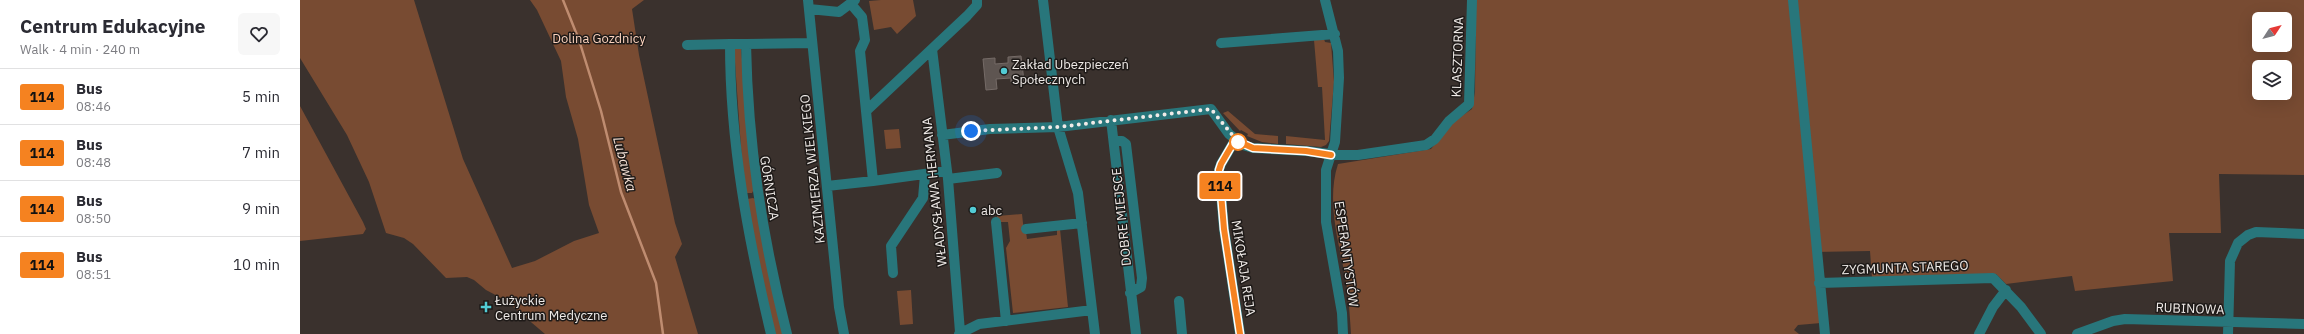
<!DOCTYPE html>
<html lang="en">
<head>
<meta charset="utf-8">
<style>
  :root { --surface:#fff; --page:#f7f7f7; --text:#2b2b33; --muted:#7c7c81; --line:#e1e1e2 }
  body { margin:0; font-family:"IBM Plex Sans",sans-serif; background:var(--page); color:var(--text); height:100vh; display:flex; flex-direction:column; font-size:15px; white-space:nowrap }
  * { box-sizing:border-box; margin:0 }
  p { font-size:13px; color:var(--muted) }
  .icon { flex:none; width:22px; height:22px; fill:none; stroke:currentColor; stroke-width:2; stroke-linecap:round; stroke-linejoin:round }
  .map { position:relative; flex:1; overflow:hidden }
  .panel { display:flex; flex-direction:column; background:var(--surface); width:300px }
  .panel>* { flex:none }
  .badge { padding:0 8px; border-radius:3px; font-size:14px; line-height:26px }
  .needle { width:26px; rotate:54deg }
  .controls { position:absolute; left:1952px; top:12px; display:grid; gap:8px }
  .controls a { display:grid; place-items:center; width:40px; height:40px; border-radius:6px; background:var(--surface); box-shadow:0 4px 16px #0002; font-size:20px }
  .you { position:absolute; width:20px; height:20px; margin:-10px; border:3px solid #fff; border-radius:50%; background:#1a73e8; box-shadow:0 0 0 6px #1a73e833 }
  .map>.badge { position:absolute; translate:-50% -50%; box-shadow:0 0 0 2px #fff }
  .round { display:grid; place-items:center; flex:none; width:42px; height:42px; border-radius:6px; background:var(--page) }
  .headline { display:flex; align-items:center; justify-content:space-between; height:68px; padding:0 20px }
  h1 { font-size:19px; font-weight:800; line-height:30px }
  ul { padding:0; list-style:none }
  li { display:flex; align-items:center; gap:12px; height:56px; padding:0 20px; border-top:1px solid var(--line) }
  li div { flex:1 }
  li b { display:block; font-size:15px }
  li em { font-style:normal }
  li .badge { min-width:44px; font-weight:700; text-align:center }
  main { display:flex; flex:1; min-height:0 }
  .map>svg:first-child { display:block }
  .green { fill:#784b32; fill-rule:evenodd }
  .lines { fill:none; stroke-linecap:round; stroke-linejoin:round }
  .stream { stroke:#bf8c70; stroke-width:2.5 }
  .building { fill:#5e5551; stroke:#756b67 }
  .minor { stroke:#28767b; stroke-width:10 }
  .line-casing { stroke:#fff; stroke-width:9 }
  .line { stroke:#f58220; stroke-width:6 }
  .walk { stroke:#f0ebe8; stroke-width:4; stroke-dasharray:0 7.2 }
  .poi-dot { fill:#52ccd5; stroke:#1e1a18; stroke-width:1.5 }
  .stop-dot { fill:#fff; stroke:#f58220; stroke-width:2 }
  .labels { text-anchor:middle; stroke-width:3; stroke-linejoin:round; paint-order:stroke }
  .park-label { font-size:13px; fill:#fcd3be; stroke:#1e1a18 }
  .street-label { font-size:13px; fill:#f0ebe8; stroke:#1e1a18 }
  .poi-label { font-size:13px; fill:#f0ebe8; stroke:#1e1a18; text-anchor:start }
  .water-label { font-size:14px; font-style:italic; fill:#f4e0d5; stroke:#1e1a18 }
</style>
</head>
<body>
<main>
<section class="panel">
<div class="headline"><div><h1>Centrum Edukacyjne</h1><p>Walk · 4 min · 240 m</p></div><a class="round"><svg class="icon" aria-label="heart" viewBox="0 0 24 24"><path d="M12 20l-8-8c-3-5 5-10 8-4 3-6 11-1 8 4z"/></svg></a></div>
<ul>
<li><span class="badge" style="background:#f58220;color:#111">114</span><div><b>Bus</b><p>08:46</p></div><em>5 min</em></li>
<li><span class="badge" style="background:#f58220;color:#111">114</span><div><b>Bus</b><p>08:48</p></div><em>7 min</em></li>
<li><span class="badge" style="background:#f58220;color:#111">114</span><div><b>Bus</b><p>08:50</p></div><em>9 min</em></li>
<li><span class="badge" style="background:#f58220;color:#111">114</span><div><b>Bus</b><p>08:51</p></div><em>10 min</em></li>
</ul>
</section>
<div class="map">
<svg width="2004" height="334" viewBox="0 0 2004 334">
  <rect width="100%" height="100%" fill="#3a312d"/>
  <path class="green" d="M0,0H114L163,159L212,268L235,261L274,241L299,233L289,205L278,139L266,97L261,61L237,10L230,0H344L332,9L339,55L375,223L382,244L375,257L398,334H245L205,300L186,290L174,280L167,277L146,278L113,244L104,238L86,233L69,182L47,135L0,58Z
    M581,0H613L616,16L597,34L591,27L574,30L569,1Z
    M1176,0H2004V175L1919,174L1921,233H1869L1873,281L1775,291L1772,276L1706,284L1696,274L1572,278L1570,251L1514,252L1521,323L1498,325L1494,330L1499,334H1051C1050,319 1049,303 1047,288C1041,248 1025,204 1038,164L1131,149L1151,123L1172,109L1175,92ZM1959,19H1985V45H1959ZM1959,67H1985V93H1959Z
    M1024,39L1025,42L1031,43L1034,82L1029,141L1026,145L1021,147L986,144V136L1025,140L1022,87H1018L1014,40Z
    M434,48H441L454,189L452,193H446L444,191Z
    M0,106L63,222L66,229L63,234L0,241Z
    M928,111L955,134L978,136V144L962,142L947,136L948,134L941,130L940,131L923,113Z
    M599,129L601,148L586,149L584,130Z
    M453,198L455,199L484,334H473L447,199Z
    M722,214L724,232H726L727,239L757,235V229H760L768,307L713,313L706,248L710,241L708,222H697V216Z
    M611,290L613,324L600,325L597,291Z"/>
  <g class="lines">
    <path class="stream" d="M263,0L279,40L301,111L321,192L356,283L363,334"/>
  </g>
  <path class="building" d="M721,56L724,81L711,82V78L696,79L697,89L686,90L683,59L695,58V64L708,63V57Z"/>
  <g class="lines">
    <path class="minor" d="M508,0L539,307L544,334
      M743,0L758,127L778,193L795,334
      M1025,0L1038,51L1039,78L1035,142L1026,170V222L1042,313L1043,334
      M1493,0L1525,334
      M551,4L562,17L565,40L560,51L566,111
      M509,9L539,12L555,0
      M921,43L1035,34
      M446,44L512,43
      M387,45L430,44
      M632,49L648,179L660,332
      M811,120L836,334
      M642,135L690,129L758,127L911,109L929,134L943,145L953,148L1006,151L1038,155H1058L1126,145L1135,139L1149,121L1169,104L1172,0
      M935,140L921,164L919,170L924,229L940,334
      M814,141H822L826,144L842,278L841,287L830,293
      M648,179L697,173
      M573,181L646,171
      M527,186L573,181L566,111L667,16L677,5V0
      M696,222L706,321
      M726,229L782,223
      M593,273L591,246L623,198L625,175
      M1519,283L1693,278L1721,307L1741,334
      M879,301L882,334
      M471,334C448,238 430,143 430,44H446C448,145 462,236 487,334
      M659,334L679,324L792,310
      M1679,334L1693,307L1706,290
      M1777,334L1813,321L1825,319L2004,324
      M1928,334L1930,261L1938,243L1948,235L1956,232L2004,234"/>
  </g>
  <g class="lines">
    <g class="line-casing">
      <path id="line" d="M940,334L924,229L919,170L921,164L935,140L953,148L1006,151L1031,155"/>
    </g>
    <use href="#line" class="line"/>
    <path class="walk" d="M671,131L758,127L911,109L938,142"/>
  </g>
  <g class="poi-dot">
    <circle cx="704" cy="71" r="4"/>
    <circle cx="673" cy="210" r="4"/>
    <path d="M184 301h4v4h4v4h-4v4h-4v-4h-4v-4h4z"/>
  </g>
  <circle class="stop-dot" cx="938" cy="142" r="8"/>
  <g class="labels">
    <g class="park-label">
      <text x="299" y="43">Dolina Gozdnicy</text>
    </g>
    <g class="street-label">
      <text transform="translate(1157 57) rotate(-88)" y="5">KLASZTORNA</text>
      <text transform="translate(512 169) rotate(-96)" y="5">KAZIMIERZA WIELKIEGO</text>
      <text transform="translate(470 188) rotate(81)" y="5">GÓRNICZA</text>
      <text transform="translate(634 192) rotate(-96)" y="5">WŁADYSŁAWA HERMANA</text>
      <text transform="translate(821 217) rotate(-96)" y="5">DOBRE MIEJSCE</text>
      <text transform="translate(1047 254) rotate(82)" y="5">ESPERANTYSTÓW</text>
      <text transform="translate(1605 267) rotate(-2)" y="5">ZYGMUNTA STAREGO</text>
      <text transform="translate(944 268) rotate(81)" y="5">MIKOŁAJA REJA</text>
      <text transform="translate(1890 308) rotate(2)" y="5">RUBINOWA</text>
    </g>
    <g class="poi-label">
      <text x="712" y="69">Zakład Ubezpieczeń<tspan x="712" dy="15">Społecznych</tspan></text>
      <text x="681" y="215">abc</text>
      <text x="195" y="305">Łużyckie<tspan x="195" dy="15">Centrum Medyczne</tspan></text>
    </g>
    <g class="water-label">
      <text transform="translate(325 164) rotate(75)" y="5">Lubawka</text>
    </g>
  </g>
</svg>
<div class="controls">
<a><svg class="needle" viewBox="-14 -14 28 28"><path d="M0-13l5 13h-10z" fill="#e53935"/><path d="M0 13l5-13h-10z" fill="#7c7c81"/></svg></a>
<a><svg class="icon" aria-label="layers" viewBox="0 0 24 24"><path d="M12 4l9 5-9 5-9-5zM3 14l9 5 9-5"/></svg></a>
</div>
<div class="you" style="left:671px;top:131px"></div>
<b class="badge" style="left:920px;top:186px;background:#f58220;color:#111">114</b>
</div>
</main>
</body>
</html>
